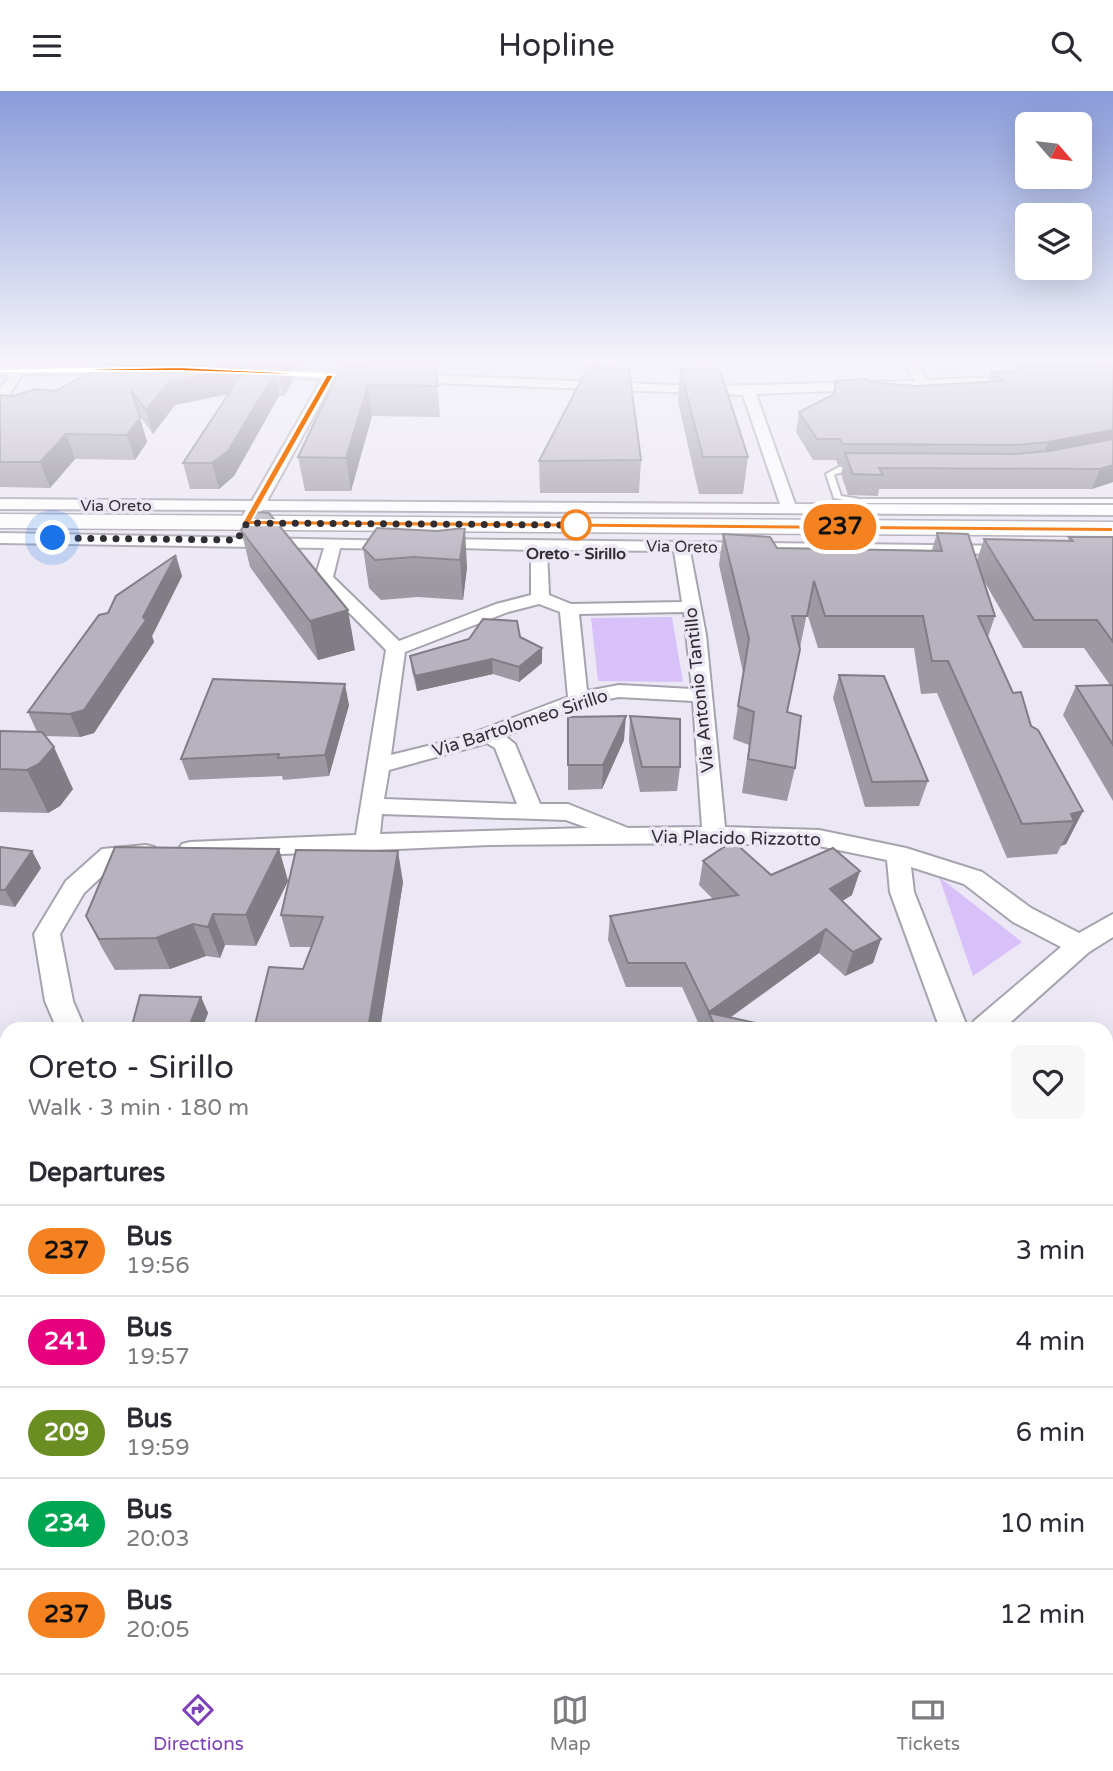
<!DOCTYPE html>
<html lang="en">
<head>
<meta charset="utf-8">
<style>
  :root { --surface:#fff; --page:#f7f7f7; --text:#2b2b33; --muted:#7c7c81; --line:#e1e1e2; --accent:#7d42b8 }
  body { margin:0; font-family:"Varela Round",sans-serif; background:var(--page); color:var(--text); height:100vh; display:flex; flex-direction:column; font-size:26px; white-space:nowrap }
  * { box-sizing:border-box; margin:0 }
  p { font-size:23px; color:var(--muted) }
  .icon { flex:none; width:38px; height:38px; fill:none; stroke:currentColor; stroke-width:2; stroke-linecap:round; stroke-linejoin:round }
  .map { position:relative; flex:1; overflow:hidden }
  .details { position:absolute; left:0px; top:931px; width:1113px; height:651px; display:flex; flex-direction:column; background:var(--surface); border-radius:21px 21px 0 0; box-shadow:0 7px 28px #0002 }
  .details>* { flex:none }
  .badge { padding:0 14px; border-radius:23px; font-size:24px; line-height:46px }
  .needle { width:46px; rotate:118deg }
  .controls { position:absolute; left:1015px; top:21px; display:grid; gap:14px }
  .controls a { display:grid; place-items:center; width:77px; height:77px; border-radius:10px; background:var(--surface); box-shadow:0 7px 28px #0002; font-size:35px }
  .you { position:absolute; width:35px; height:35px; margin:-18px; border:5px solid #fff; border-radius:50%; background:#1a73e8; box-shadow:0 0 0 10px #1a73e833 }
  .map>.badge { position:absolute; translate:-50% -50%; box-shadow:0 0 0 4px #fff }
  h2 { padding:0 28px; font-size:26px; line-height:63px }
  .round { display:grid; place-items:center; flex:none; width:74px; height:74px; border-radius:10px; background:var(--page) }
  .overview { display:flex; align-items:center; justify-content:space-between; height:119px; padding:0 28px }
  h1 { font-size:33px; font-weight:600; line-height:52px }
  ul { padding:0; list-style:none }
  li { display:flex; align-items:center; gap:21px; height:91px; padding:0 28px; border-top:2px solid var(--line) }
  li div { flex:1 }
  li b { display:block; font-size:26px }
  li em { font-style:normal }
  li .badge { min-width:77px; font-weight:700; text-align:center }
  header { display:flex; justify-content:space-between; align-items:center; height:91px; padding:0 28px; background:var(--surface); font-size:32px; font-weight:600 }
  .dock { display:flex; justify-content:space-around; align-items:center; height:98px; border-top:2px solid var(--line); background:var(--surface); font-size:19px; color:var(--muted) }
  .dock a { display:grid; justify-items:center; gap:4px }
  .dock .active { color:var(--accent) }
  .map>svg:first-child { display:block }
  .green { fill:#d8c1f9 }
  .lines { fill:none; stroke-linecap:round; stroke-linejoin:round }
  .lane-casing { stroke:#a6a2ae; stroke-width:4 }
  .street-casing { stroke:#a6a2ae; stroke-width:4 }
  .secondary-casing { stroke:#a6a2ae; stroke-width:3 }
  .lane { fill:#fff; fill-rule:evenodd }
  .street { fill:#fff; fill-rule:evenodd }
  .secondary { fill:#fff; fill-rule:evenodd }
  .wall { fill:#9d99a3 }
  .shaded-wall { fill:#807d85 }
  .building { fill:#b7b2be; stroke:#807d85; stroke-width:2 }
  .line { fill:#f58220; stroke:#fff; stroke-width:2 }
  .walk { stroke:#302e33; stroke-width:7; stroke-dasharray:0 12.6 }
  .stop-dot { fill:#fff; stroke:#f58220; stroke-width:3.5 }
  .labels { text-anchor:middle; stroke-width:7; stroke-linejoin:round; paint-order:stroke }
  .far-street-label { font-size:16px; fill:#302e33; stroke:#ece7f4 }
  .far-stop-label { font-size:16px; font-weight:bold; fill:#302e33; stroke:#ece7f4 }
  .street-label { font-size:18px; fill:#302e33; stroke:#ece7f4 }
</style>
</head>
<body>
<header><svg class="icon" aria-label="menu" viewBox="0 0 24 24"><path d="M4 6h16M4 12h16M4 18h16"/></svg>Hopline<svg class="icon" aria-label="search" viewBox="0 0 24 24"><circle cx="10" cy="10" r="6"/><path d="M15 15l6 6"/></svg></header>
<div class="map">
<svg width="1113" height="1582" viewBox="0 0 1113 1582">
  <rect width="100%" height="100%" fill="#ece7f4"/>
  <path class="green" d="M930,269H1113V272L939,281Z
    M672,526L683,591L598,590L591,527Z
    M939,786L1022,851L973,885Z"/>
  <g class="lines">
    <g class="lane-casing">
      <path id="lane" d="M839,376L855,377L859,379C852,384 842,379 834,384L841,405L860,408H1113V412H860L834,407L826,383Z"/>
    </g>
    <g class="street-casing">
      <path id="street" d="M694,269H706L712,295L915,290L902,269H914L927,289L1021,285L1027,289L1021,293L756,303L795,413L1113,414V424L262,419L256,429L250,431L242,426L246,419L0,418V408L252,410L322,288L257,284V278L261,277L700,295ZM334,288L743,304L780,413L267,410Z
        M126,275L132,279L130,282L22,283L5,311L0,312V298L10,284H0V276Z
        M0,442L404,450L406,453L398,458L340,457L333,486L399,550L496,513L531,504V459L429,456L427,453L435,448L1020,455L1022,458L1014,463L690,460L706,544L725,736L819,739L906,757L982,781L1031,817L1079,842L1113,823V846L1089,861L1003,938H970L974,930L1061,856L1013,831L964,793L911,776L914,801L968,938H940L890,801L887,769L819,755L714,752L489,754L190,767L182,765L178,759L182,753L190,751L356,744L386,559L315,487L324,457L0,452ZM547,459L674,460L682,511L571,513L549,504ZM539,513L560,521L568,606L460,647L391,664L405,561L508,521ZM684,521L692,598L619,594L587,600L579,523ZM619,606L693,610L702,736L628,737L568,713H540L515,653L505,645L592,611ZM487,652L495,657L517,713L384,708L389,679ZM382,723L566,729L588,737L380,743Z
        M146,754L154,756L158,762L154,768L116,772L84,802L60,843L73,910L85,938H57L45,910L34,843L66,790L102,758Z
        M79,1575H128L125,1582H76Z"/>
    </g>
    <g class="secondary-casing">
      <path id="secondary" d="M0,423L1113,431V445L0,437Z"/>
    </g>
    <use href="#lane" class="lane"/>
    <use href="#street" class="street"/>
    <use href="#secondary" class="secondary"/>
  </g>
  <path class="wall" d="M112,269H306L301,276H291L293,289L284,305H279L234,385L219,398H190L183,372L229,303L175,314L153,343L139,324L147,351L135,369L75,368L50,397L0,396V304L14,305L56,300Z
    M344,269H397V271H435L440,326L372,325L351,400H305L298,366Z
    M1113,272V391L1092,398H879L878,405L848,404L841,383L843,374H838L836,369H813L796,341L799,321L833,304L835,290L869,291L915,295L988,291L991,281L1018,280L1019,276Z
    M680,278L748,366L743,403H699L678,311Z
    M641,369L639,402H540L539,370Z
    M241,439L355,559L318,569L250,476Z
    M437,440L467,476L463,509L418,506L381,509L369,497L363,457Z
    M937,442L977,469L984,448L1068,450L1069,446H1113V710L1063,624L1076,595L1110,594L1084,557H1023L984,490L995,525L988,546L1013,602L1031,635L1083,720L1066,753L1061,755L1057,763L1007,767L937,602L921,603L914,557H818L807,522L787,621L795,677L787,710L742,702L749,654L733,648L743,581L719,474L723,443L777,457L932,459Z
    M182,485L152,545L154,551L94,642L80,646L45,645L73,698L60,715L48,722L0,721V640L37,641L28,621L108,522Z
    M520,546L542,572L519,591L493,583L417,600L412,580L410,565Z
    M839,584L928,690L919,715L865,716L833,607Z
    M349,614L329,685L283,689L282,685L189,689L181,668Z
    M630,625L680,676L677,700L640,701L629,650Z
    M568,626L624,649L602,698L568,699Z
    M0,756L32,760L41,777L15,816L0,814Z
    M279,758L288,790L256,855L225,854L220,867L206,865L170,878L115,879L102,857L86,825Z
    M703,770L771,784L852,804L842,810L881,848L873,872L845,885L819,862L730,927L762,938H701L682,896H626L608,849L610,825L713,808L699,794Z
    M403,791L380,938H254L303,878L311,856H290L281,824Z
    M201,906L208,922L202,938H133L132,935Z"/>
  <path class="shaded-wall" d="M288,269H290L293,289L284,305L280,282Z
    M300,269H306L301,276Z
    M247,275L252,298L175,314L153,343L146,319L169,291Z
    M275,282L279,305L234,385L219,398L212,372Z
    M368,294L372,325L351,400L346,367Z
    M140,327L147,351L135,369L127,344Z
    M1113,339V356L1041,371L1048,351Z
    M66,343L75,368L50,397L40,371Z
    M1113,374V391L1092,398L1100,378Z
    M465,437L467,476L463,509L460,469Z
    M176,464L182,485L152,545L154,551L94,642L80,646L70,623L143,526Z
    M348,519L355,559L318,569L310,530Z
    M542,557V572L519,591V576Z
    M492,568L493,583L417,600L415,585Z
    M345,593L349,614L329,685L325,664Z
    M626,625L624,649L602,698L603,674Z
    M54,656L73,698L60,715L48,722L27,679Z
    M1083,720L1066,753L1061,755L1074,730L1071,723Z
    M279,758L288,790L256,855L246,824Z
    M32,760L41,777L15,816L5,799Z
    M398,760L403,791L380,938H368Z
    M860,780L852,804L823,822L830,798Z
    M213,823L225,854L220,867L208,836Z
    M193,833L206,865L170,878L156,847Z
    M826,838L819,862L716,936L709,922L705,938L709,921Z
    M881,848L873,872L845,885L853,861Z
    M201,906L208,922L202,938H188Z
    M7,1197V1227L0,1231V1201Z
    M7,1558V1575H13L0,1582V1561Z"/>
  <path class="building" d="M112,269H288L280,282H275L228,360L212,372H183L247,275L169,291L146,319L131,299L140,327L127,344L66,343L40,371H0V304L14,305L36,298L56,300Z
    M344,269L435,271L438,295L368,294L346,367L298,366Z
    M1113,272V339L1048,351L1015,354L842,353L840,348H817L799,321L835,303V290L867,288L869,291L915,295L1004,290L991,281L1022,280L1019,276Z
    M588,276L629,278L641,369L539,370Z
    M680,278L720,279L748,366H703Z
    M1113,348V374L1100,378L879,377L883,384L853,383L845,362L1015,363L1049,360Z
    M252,421L269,422L348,519L310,530L241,439Z
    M377,437L437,440L465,437L460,469L414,466L375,469L363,457Z
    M937,442L968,443L995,525H978L1013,602L1021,601L1031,635L1038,639L1083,720L1071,723L1074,730L1022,733L948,570H932L923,525H825L814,490L807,525H792L800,558L787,621L801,625L795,677L748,668L754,621L738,615L749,548L723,443L770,446L777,457L942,460Z
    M1069,446H1113V551L1097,529H1034L984,448L1073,450Z
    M176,464L143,526L146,529L84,619L70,623L28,621L99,524L108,522L116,505Z
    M483,528L517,530L520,546L542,557L519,576L492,568L415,585L410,565L469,548Z
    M839,584L884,585L928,690L872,691Z
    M213,588L345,593L325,664L278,667L279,663L181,668Z
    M1113,594V654L1076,595Z
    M626,625L603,674H568V626Z
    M630,625L680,628V676H642Z
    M0,640L42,641L54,656L39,673L27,679L0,678Z
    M733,750L771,784L833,757L860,780L830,798L881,848L853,861L826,838L709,921L685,872H628L610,825L738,804L703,770Z
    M0,756L32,760L5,799H0Z
    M115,756L279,758L246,824L213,823L208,836L193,833L156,847L99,848L86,825Z
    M296,759L398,760L368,938H254L269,876L303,878L323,826L281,824Z
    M140,904L201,906L188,938H148L149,936L132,935Z
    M709,922L761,933L762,938H716Z
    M7,1076V1197L0,1201V1079Z
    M7,1321V1558L0,1561V1326Z
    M431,1575H545L548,1582H436Z"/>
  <linearGradient id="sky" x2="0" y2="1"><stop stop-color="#899cda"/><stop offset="0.55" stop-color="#f6f4fa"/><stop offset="1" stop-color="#f6f4fa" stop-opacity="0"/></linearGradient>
  <rect width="1113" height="490" fill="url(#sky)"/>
  <path class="line" d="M179,276L334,284L252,429L1113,436V441L247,434L242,432L326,285L179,280H0Z"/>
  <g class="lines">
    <path class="walk" d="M53,447L237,449L247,432L580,434H576"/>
  </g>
  <circle class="stop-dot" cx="576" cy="434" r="14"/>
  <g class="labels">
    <g class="far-street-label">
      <text x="116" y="420">Via Oreto</text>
      <text transform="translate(682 455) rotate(1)" y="6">Via Oreto</text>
    </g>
    <g class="far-stop-label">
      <text x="576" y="468">Oreto - Sirillo</text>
    </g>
    <g class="street-label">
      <text transform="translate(699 599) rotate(-96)" y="6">Via Antonio Tantillo</text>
      <text transform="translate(520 632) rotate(-18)" y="6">Via Bartolomeo Sirillo</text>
      <text transform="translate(736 747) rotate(1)" y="6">Via Placido Rizzotto</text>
    </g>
  </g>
</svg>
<div class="controls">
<a><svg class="needle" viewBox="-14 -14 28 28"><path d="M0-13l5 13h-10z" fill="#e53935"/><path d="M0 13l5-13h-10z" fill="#7c7c81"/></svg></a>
<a><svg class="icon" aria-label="layers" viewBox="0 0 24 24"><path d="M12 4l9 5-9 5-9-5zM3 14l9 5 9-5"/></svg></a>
</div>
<div class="you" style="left:53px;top:447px"></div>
<b class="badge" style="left:840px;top:436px;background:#f58220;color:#111">237</b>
<section class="details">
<div class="overview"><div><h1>Oreto - Sirillo</h1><p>Walk · 3 min · 180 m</p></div><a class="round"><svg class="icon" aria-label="heart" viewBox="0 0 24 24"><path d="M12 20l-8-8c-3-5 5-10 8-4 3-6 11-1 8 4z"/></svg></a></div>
<h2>Departures</h2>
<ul>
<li><span class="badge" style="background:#f58220;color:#111">237</span><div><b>Bus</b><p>19:56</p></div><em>3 min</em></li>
<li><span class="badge" style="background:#e6007e;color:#fff">241</span><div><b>Bus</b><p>19:57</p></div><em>4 min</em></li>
<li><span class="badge" style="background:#6b8e23;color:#fff">209</span><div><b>Bus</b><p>19:59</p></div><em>6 min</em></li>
<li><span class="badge" style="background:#00a651;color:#fff">234</span><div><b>Bus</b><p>20:03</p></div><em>10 min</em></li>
<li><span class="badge" style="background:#f58220;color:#111">237</span><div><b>Bus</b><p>20:05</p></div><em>12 min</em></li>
</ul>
</section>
</div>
<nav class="dock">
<a class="active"><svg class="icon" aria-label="directions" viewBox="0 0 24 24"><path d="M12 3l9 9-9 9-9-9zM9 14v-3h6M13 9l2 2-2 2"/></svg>Directions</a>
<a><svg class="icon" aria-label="map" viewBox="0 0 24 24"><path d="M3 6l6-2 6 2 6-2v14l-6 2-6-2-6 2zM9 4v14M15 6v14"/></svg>Map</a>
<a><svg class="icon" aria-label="tickets" viewBox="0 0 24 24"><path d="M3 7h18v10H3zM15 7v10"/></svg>Tickets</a>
</nav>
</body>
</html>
